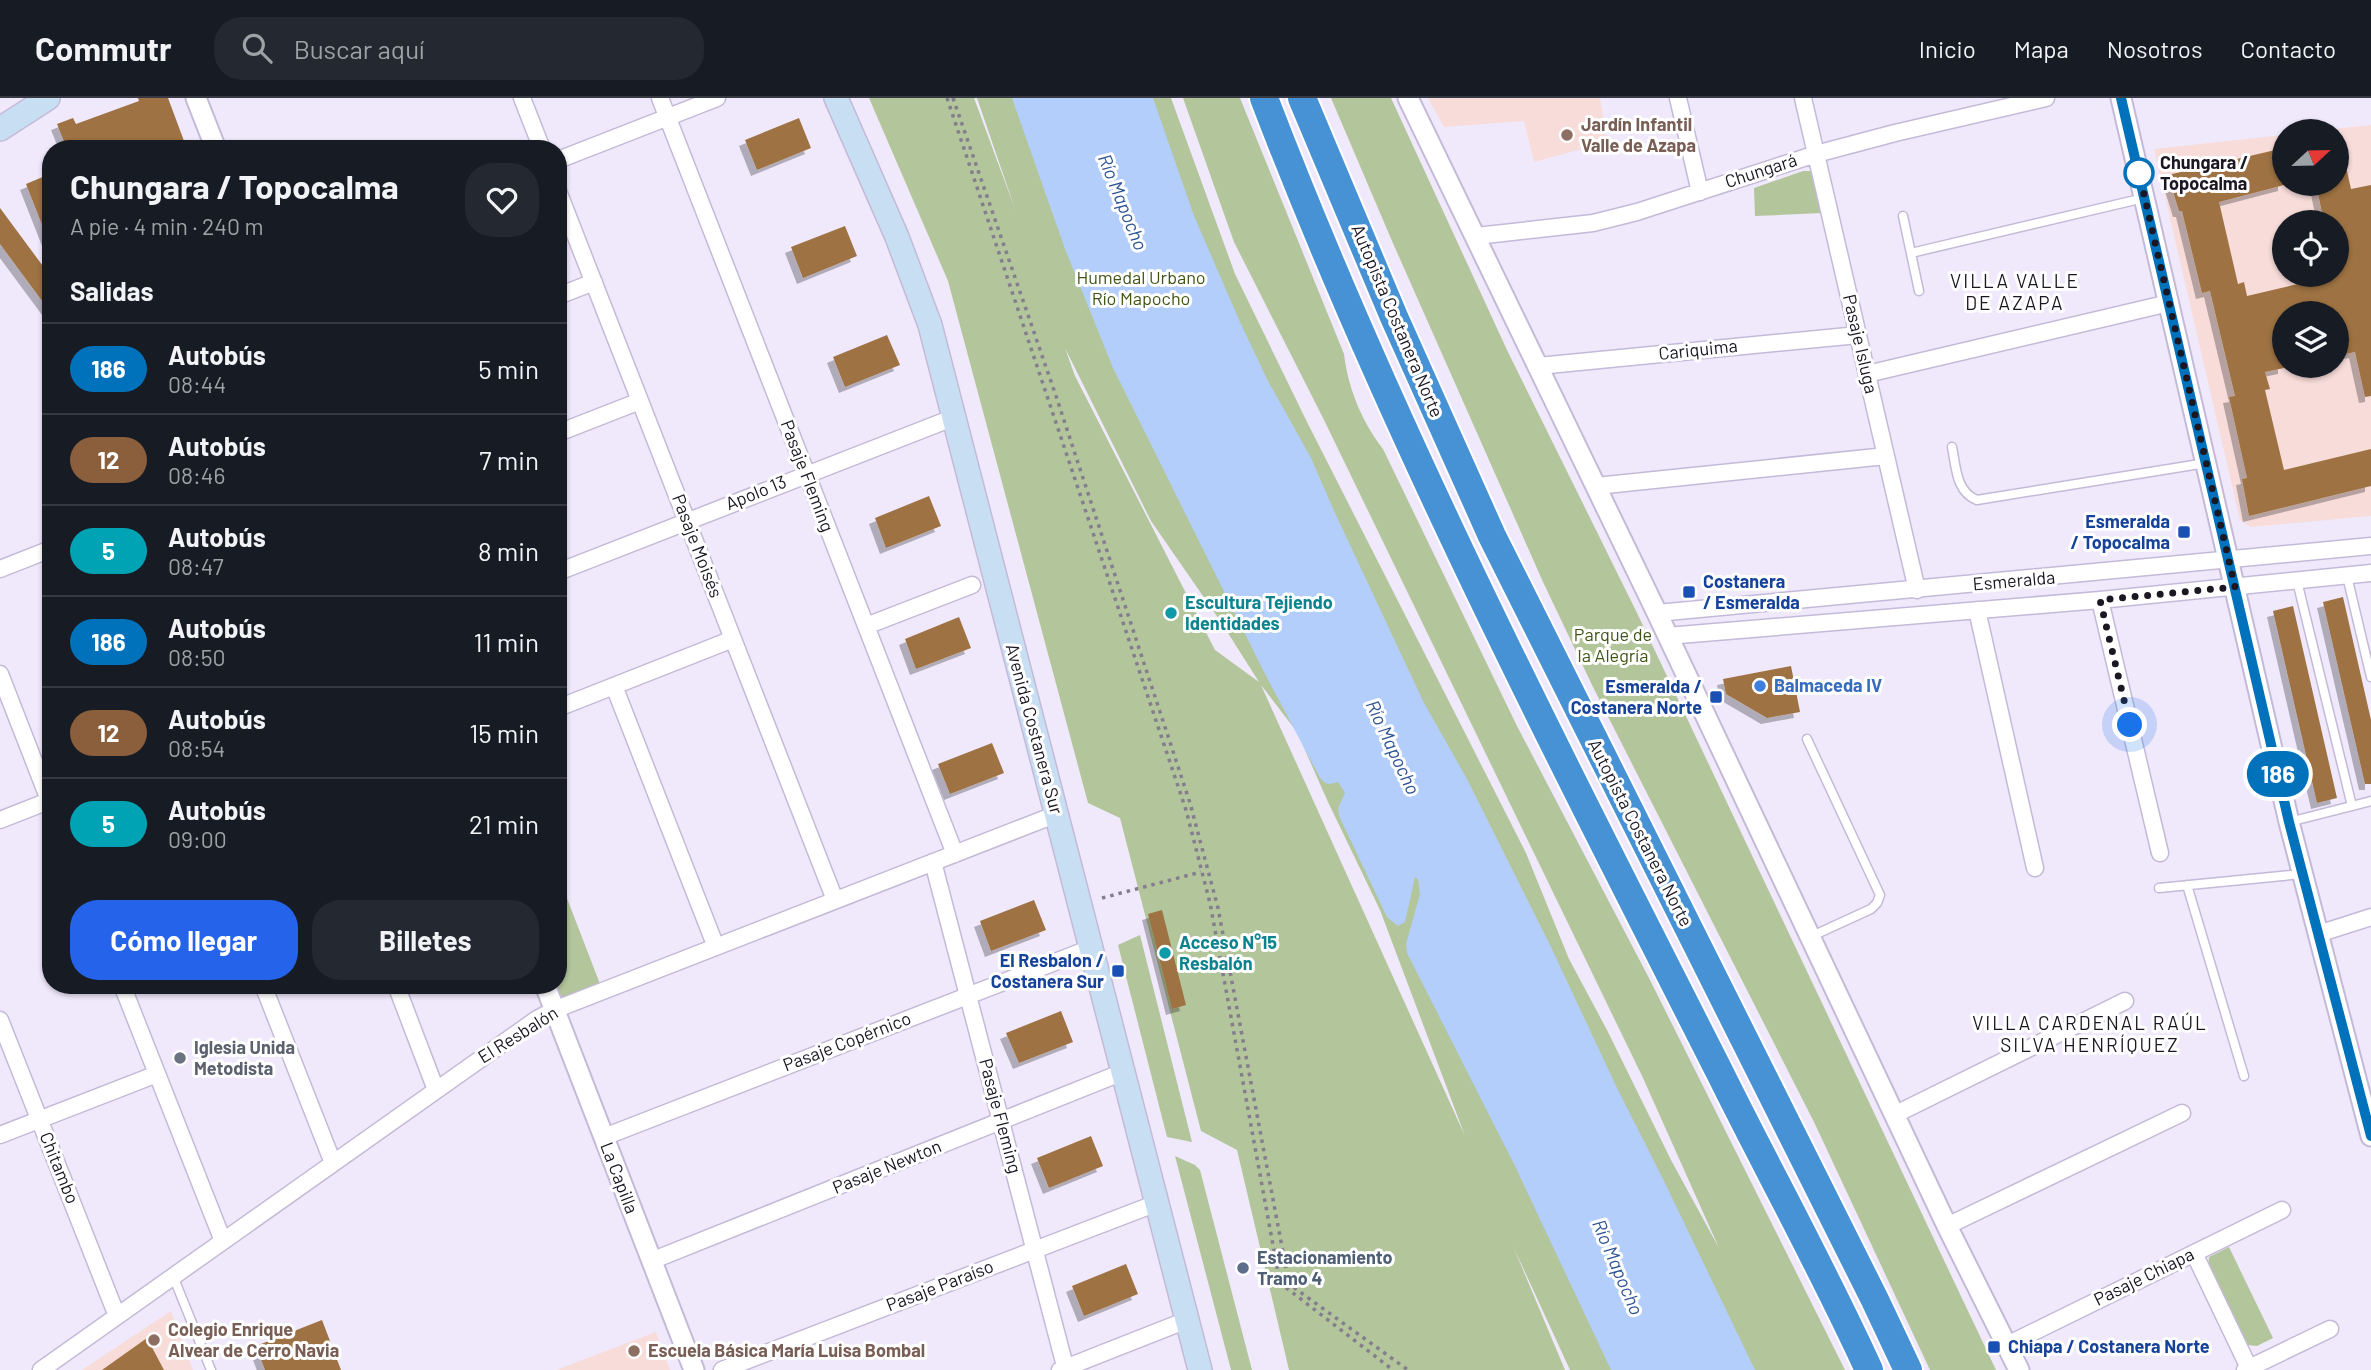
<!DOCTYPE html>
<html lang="es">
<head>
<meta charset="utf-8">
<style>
  :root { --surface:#171b24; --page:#242831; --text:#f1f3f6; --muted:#9ea1a6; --line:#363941; --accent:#2563eb }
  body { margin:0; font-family:Barlow,sans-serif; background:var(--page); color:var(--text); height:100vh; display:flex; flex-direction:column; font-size:26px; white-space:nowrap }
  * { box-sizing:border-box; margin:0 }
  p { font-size:23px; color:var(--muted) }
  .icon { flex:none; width:38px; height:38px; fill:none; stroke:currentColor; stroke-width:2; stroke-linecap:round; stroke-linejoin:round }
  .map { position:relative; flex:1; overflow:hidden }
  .side { position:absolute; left:42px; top:42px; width:525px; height:854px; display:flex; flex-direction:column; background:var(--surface); border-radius:28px; box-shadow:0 2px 5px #0004 }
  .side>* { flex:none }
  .badge { padding:0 14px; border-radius:23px; font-size:24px; line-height:46px }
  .needle { width:46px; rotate:68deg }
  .fabs { position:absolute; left:2272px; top:21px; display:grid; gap:14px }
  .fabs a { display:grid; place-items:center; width:77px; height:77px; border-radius:50%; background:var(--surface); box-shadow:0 2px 5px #0004; font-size:35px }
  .you { position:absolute; width:35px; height:35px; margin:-18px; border:5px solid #fff; border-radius:50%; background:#1a73e8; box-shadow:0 0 0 10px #1a73e833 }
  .map>.badge { position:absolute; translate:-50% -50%; box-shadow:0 0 0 4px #fff }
  h2 { padding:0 28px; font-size:26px; line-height:63px }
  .round { display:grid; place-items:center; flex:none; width:74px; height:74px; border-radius:28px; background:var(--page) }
  .summary { display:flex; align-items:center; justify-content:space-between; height:119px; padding:0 28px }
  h1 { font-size:33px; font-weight:700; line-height:52px }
  .primary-button { display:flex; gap:14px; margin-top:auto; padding:14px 28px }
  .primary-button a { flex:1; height:80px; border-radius:28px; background:var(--accent); color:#fff; font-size:28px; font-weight:700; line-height:80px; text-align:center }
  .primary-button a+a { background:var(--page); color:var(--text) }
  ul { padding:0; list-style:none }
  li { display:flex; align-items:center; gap:21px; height:91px; padding:0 28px; border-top:2px solid var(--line) }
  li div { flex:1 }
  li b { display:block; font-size:26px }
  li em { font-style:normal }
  li .badge { min-width:77px; font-weight:700; text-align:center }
  header { display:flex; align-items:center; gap:42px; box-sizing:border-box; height:98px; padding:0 35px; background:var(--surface); border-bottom:2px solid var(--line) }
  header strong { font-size:33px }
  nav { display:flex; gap:38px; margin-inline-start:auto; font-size:24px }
  .search { width:490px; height:63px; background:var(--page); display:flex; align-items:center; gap:18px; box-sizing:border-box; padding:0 24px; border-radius:28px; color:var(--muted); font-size:26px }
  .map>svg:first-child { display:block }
  .education { fill:#f7dcd9; fill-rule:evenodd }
  .green { fill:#b3c59b; fill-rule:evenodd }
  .water { fill:#b3cefa }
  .building { fill:#9e7242; filter:url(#shadow) }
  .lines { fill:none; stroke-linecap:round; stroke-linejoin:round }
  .service-casing { stroke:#c4bad7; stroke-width:11 }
  .minor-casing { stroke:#c4bad7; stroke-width:19 }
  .tertiary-casing { stroke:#c4bad7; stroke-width:23 }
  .secondary-casing { stroke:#c4bad7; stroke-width:26 }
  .motorway-casing { stroke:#fff; stroke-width:32 }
  .path { stroke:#847e8d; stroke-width:3.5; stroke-dasharray:3.5 5; stroke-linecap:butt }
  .service { stroke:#fff; stroke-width:8 }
  .minor { stroke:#fff; stroke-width:16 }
  .tertiary { stroke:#fff; stroke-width:19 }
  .secondary { stroke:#c8def2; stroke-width:23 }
  .motorway { stroke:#4692d5; stroke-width:28 }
  .line-casing { stroke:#fff; stroke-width:16 }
  .line { stroke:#0072bc; stroke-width:10 }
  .walk { stroke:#1b1722; stroke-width:7; stroke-dasharray:0 12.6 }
  .education-dot { fill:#8d6e63; stroke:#fff; stroke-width:2.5 }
  .stop-dot { fill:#fff; stroke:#0072bc; stroke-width:3.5 }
  .transit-dot { fill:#1a4fb4; stroke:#fff; stroke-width:2.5 }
  .culture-dot { fill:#0f9aa8; stroke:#fff; stroke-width:2.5 }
  .shop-dot { fill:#3f7fe0; stroke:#fff; stroke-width:2.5 }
  .worship-dot { fill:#6b7280; stroke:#fff; stroke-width:2.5 }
  .service-dot { fill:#5c6f8a; stroke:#fff; stroke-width:2.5 }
  .labels { text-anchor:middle; stroke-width:6; stroke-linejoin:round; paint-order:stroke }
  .education-label { font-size:18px; font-weight:bold; fill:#785e54; stroke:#fff; text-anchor:start }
  .stop-label { font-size:18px; font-weight:bold; fill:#1b1722; stroke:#fff; text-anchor:start }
  .street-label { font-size:18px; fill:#1b1722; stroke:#fff }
  .park-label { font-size:18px; fill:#3f5515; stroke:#fff }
  .transit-label { font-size:18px; font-weight:bold; fill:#164399; stroke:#fff; text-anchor:end }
  .culture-label { font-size:18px; font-weight:bold; fill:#0d838f; stroke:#fff; text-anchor:start }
  .shop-label { font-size:18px; font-weight:bold; fill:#366cbe; stroke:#fff; text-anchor:start }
  .worship-label { font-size:18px; font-weight:bold; fill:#5b616d; stroke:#fff; text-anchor:start }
  .service-label { font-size:18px; font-weight:bold; fill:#4e5e75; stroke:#fff; text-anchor:start }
  .water-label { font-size:19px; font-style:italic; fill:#2e5495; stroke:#fff }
  .neighbourhood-label { font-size:19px; letter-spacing:2px; fill:#1b1722; stroke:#fff }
</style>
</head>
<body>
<header>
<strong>Commutr</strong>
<div class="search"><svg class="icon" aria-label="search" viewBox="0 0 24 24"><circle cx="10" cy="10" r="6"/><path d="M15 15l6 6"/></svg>Buscar aquí</div>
<nav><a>Inicio</a><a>Mapa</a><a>Nosotros</a><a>Contacto</a></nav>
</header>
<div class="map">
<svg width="2371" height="1272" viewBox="0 0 2371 1272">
  <defs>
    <filter id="shadow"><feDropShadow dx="-6" dy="6" stdDeviation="0" flood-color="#0004"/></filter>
  </defs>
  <rect width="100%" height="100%" fill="#f0e9fc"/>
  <path class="education" d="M1428,0H1600L1607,44L1534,64L1524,23L1444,29Z
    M2371,27V418L2251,429L2240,422L2154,51L2284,37V86H2336V33H2315ZM2284,124H2336V177H2284ZM2284,215H2336V268H2284Z
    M171,1213L193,1272H82Z
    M656,1234L670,1272H556Z"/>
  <path class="green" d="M869,0H974L1015,111L977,0H1171L1235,176L1307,324L1526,755L1569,861L1607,932L1671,1062L1719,1150L1643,980L1324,322L1234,144L1183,0H1240L1344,256C1348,290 1362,324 1383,351L1517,628L1650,882L1845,1272H1570L1513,1148L1565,1272H1289L1237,1052L1201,1033L1120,720L1088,705L948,183ZM1065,250L1151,423L1221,524L1259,584L1215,552L1075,278ZM1261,587L1297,634L1328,704L1380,812L1465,1038Z
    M1331,0H1391L1507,252L1638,517L1996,1272H1930L1814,1024L1593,589L1543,484L1392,143Z
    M1803,73H1814L1822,115L1755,118L1754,90Z
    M558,777L600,886L561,901L556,887H558Z
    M1140,837L1192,1044L1167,1039L1118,847Z
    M1175,1058L1195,1067L1200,1072L1252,1272H1231Z
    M2229,1149L2273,1240L2257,1248L2247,1247L2208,1170L2209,1159Z"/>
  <path class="water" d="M1012,0H1153L1194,118L1240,224L1268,283L1311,360L1335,415L1424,605L1467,681L1550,847L1617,990L1663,1081L1755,1272H1611L1515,1068L1407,855L1406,846L1420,796L1418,781L1415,779L1405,824L1398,828L1387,819L1339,718L1338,710L1345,695L1338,684C1328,687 1325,687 1319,678L1264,574L1113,270L1065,151Z"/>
  <path class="building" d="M138,0H168L187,51H67L57,26L73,20L76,26L139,3Z
    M799,20L811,50L757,72L745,42Z
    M2284,50V87L2219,104L2238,186L2244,184L2247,198L2336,177V124H2324L2316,86H2336V56L2343,55L2351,91L2371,87V298L2365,299L2355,254L2336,258V215H2284V270L2265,274L2270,291L2265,292L2284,372L2371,351V388L2249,418L2242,381L2247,380L2229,299L2235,298L2210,193L2202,195L2182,113H2179L2168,77Z
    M45,78L51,92L50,147L26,86Z
    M0,110L51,179V215L0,146Z
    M845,128L857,158L803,180L791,149Z
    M887,237L900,267L845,289L833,259Z
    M929,398L941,428L886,450L875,420Z
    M2343,499L2371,622V686H2365L2323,504Z
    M2293,508L2337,700L2317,705L2273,513Z
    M959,519L971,550L916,571L905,541Z
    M1791,568L1800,614L1767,620L1726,596L1723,581Z
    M992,645L1004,675L950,696L938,666Z
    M1034,802L1046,832L991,853L980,823Z
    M1162,812L1186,907L1172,911L1148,816Z
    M1061,913L1073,944L1019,965L1006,935Z
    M1091,1038L1103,1068L1049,1090L1037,1060Z
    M1126,1166L1138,1196L1084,1218L1072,1188Z
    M322,1222L341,1272H265L256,1248Z
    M147,1240L164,1272H102Z"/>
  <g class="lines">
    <g class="service-casing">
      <path id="service" d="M1903,118L1919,193
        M1911,155L2144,100
        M1952,349C1956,369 1956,394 1977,402L2206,365
        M2347,478L2371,579
        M2297,483L2352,708
        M1807,641L1880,797L1877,805L1871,811L1810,839
        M2289,724L2371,703
        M2187,787L2244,978
        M2159,790L2302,776
        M173,1178L211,1272"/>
    </g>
    <g class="minor-casing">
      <path id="minor" d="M522,0L542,51
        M660,0L955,756
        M1678,0L1700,94
        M1803,0L1917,492
        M558,62L717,0
        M558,93L835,802
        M1476,138L1593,125L1637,114L1816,56L1895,35L2046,0
        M558,198L594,184
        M1538,268L1858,237
        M1867,276L2169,205
        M558,335L640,303
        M1596,388L1886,358
        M0,471L51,451
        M558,474L955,319
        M2100,502L2160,755
        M1977,512L2035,770
        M1657,515L2371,448
        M866,528L972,487
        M1667,538L2100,502L2371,475
        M0,576L51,707
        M614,588L716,849
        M558,610L733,541
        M0,722L51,702
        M933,764L1066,1272
        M2318,836L2371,819
        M122,887L223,1143
        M263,887L333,1065
        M396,887L436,992
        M0,922L117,1218
        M1894,1017L2125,903
        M0,1037L157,976
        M604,1039L1091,850
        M1947,1128L2182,1015
        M2194,1155L2250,1272
        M651,1163L1123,974
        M2007,1247L2282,1112
        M41,1272L537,921L554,912L1057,716
        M722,1272L1157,1105
        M1060,1272L1187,1222
        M2245,1272L2330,1231"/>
    </g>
    <g class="tertiary-casing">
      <path id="tertiary" d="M196,0L216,51
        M1408,0L1657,515L1947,1128L2019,1272
        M2121,0L2289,724L2371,1038
        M545,887L694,1272"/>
    </g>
    <g class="secondary-casing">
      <path id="secondary" d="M836,0L897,139L930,227L1200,1272
        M0,31L48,0"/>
    </g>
    <g class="motorway-casing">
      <path id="motorway" d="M1264,0C1392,335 1558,655 1720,975C1769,1074 1823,1171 1869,1272
        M1302,0L1394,219L1492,438L1875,1202L1908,1272"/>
    </g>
    <path class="path" d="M947,0L1186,712L1210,805L1280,1185L1393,1272
      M953,0L1056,298L1190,705L1218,810L1289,1186L1408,1272
      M1102,800L1201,774"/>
    <use href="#service" class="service"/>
    <use href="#minor" class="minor"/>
    <use href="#tertiary" class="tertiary"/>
    <use href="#secondary" class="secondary"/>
    <use href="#motorway" class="motorway"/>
  </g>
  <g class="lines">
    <g class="line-casing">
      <path id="line" d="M2121,0L2289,724L2371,1038"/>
    </g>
    <use href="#line" class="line"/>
    <path class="walk" d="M2130,627L2100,502L2235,489L2139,75"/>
  </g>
  <g class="education-dot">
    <circle cx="1567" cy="37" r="7"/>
    <circle cx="154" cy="1242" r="7"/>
    <circle cx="634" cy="1253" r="7"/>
  </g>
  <circle class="stop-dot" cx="2139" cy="75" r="14"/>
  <g class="transit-dot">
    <rect x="2177" y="427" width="14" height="14" rx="3.5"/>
    <rect x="1682" y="487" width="14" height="14" rx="3.5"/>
    <rect x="1709" y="592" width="14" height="14" rx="3.5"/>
    <rect x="1111" y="866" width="14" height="14" rx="3.5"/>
    <rect x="1987" y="1242" width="14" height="14" rx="3.5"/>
  </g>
  <g class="culture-dot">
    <circle cx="1171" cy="515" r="7"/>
    <circle cx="1165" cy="855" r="7"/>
  </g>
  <circle class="shop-dot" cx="1760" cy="588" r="7"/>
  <circle class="worship-dot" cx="180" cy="960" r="7"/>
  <circle class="service-dot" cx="1243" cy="1170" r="7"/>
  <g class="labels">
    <g class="education-label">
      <text x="1581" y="33">Jardín Infantil<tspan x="1581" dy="21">Valle de Azapa</tspan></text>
      <text x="168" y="1238">Colegio Enrique<tspan x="168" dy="21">Alvear de Cerro Navia</tspan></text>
      <text x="648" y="1259">Escuela Básica María Luisa Bombal</text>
    </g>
    <g class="stop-label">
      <text x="2160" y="71">Chungara /<tspan x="2160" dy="21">Topocalma</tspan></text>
    </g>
    <g class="street-label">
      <text transform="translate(1761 73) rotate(-18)" y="6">Chungará</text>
      <text transform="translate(1397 223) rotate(67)" y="6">Autopista Costanera Norte</text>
      <text transform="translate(1860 246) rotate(77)" y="6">Pasaje Isluga</text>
      <text transform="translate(1698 252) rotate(-6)" y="6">Cariquima</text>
      <text transform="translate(807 378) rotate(69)" y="6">Pasaje Fleming</text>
      <text transform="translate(756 395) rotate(-22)" y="6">Apolo 13</text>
      <text transform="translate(697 448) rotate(69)" y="6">Pasaje Moisés</text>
      <text transform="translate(2014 483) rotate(-5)" y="6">Esmeralda</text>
      <text transform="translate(1034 631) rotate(75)" y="6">Avenida Costanera Sur</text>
      <text transform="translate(1640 735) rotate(63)" y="6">Autopista Costanera Norte</text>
      <text transform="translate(518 937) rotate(-32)" y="6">El Resbalón</text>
      <text transform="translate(847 944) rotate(-21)" y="6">Pasaje Copérnico</text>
      <text transform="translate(1000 1018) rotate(75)" y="6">Pasaje Fleming</text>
      <text transform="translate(887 1069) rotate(-22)" y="6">Pasaje Newton</text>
      <text transform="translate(59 1070) rotate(68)" y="6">Chitambo</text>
      <text transform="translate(619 1080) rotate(69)" y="6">La Capilla</text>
      <text transform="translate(2144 1179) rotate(-26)" y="6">Pasaje Chiapa</text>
      <text transform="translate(940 1188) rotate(-21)" y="6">Pasaje Paraíso</text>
    </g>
    <g class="park-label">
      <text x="1141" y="186">Humedal Urbano<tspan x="1141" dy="21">Río Mapocho</tspan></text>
      <text x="1613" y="543">Parque de<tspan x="1613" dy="21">la Alegría</tspan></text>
    </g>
    <g class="transit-label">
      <text x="2170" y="430">Esmeralda<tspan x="2170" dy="21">/ Topocalma</tspan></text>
      <text x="1703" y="490" text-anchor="start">Costanera<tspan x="1703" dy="21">/ Esmeralda</tspan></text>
      <text x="1702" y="595">Esmeralda /<tspan x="1702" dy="21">Costanera Norte</tspan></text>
      <text x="1104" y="869">El Resbalon /<tspan x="1104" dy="21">Costanera Sur</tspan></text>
      <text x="2008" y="1255" text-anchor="start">Chiapa / Costanera Norte</text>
    </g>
    <g class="culture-label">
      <text x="1185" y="511">Escultura Tejiendo<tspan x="1185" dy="21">Identidades</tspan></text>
      <text x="1179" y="851">Acceso N°15<tspan x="1179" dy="21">Resbalón</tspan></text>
    </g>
    <g class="shop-label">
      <text x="1774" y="594">Balmaceda IV</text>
    </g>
    <g class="worship-label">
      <text x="194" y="956">Iglesia Unida<tspan x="194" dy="21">Metodista</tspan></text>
    </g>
    <g class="service-label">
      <text x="1257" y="1166">Estacionamiento<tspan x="1257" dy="21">Tramo 4</tspan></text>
    </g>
    <g class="water-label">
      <text transform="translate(1123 104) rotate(68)" y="7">Río Mapocho</text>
      <text transform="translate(1393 649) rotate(65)" y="7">Río Mapocho</text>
      <text transform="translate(1618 1169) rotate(67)" y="7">Río Mapocho</text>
    </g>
    <g class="neighbourhood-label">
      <text x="2015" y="190">VILLA VALLE<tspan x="2015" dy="22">DE AZAPA</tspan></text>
      <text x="2090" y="932">VILLA CARDENAL RAÚL<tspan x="2090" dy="22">SILVA HENRÍQUEZ</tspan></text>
    </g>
  </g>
</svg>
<div class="fabs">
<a><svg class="needle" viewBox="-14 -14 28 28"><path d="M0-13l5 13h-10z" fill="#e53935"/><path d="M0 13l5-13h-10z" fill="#9ea1a6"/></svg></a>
<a><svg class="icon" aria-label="locate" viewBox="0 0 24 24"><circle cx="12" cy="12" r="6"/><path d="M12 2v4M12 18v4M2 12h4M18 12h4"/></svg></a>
<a><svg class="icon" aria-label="layers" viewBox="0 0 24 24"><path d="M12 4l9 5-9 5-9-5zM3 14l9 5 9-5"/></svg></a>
</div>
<div class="you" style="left:2130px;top:627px"></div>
<b class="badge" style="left:2278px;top:676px;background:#0072bc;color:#fff">186</b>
<section class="side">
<div class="summary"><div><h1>Chungara / Topocalma</h1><p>A pie · 4 min · 240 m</p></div><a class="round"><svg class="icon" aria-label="heart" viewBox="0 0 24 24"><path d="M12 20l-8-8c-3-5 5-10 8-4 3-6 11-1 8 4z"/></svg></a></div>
<h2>Salidas</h2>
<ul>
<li><span class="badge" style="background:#0072bc;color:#fff">186</span><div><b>Autobús</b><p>08:44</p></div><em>5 min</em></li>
<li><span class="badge" style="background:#8b5e3c;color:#fff">12</span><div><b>Autobús</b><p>08:46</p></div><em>7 min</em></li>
<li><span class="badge" style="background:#00a3b4;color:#fff">5</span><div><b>Autobús</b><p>08:47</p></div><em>8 min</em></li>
<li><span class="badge" style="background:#0072bc;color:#fff">186</span><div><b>Autobús</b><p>08:50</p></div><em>11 min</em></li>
<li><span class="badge" style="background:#8b5e3c;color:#fff">12</span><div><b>Autobús</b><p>08:54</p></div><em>15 min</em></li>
<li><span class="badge" style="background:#00a3b4;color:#fff">5</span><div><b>Autobús</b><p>09:00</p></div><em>21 min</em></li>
</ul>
<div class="primary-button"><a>Cómo llegar</a><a>Billetes</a></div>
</section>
</div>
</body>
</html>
